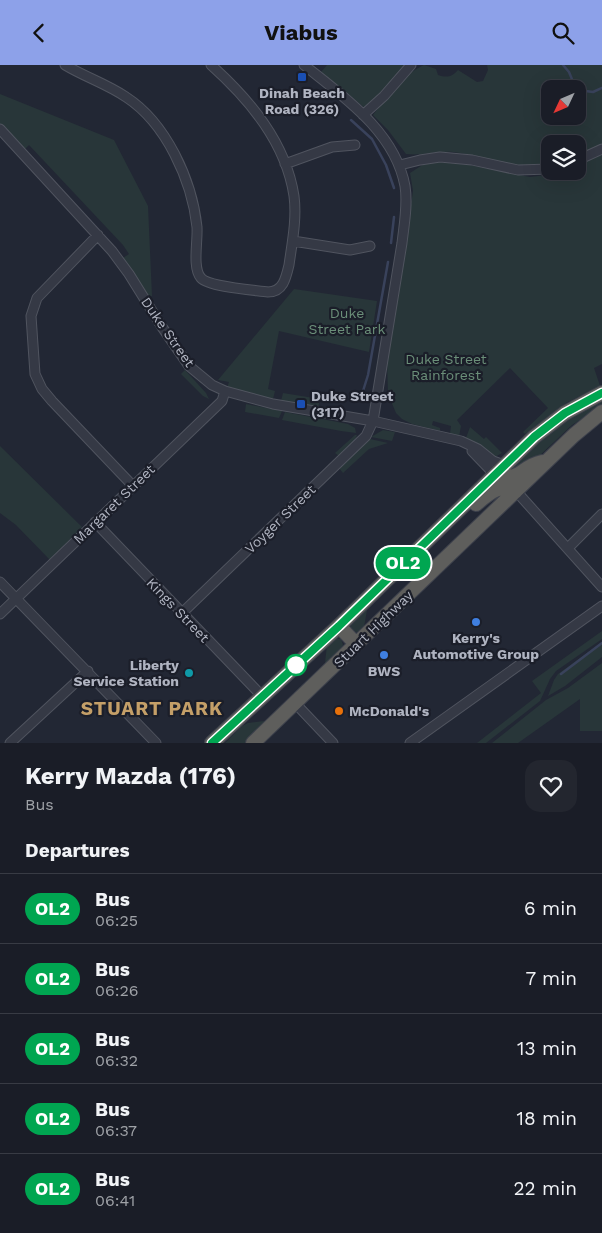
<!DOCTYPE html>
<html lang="en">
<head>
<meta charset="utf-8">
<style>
  :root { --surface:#1a1d27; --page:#23262f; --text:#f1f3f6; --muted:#9fa2a7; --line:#383b44; --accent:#8da1e9 }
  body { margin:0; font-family:"Work Sans",sans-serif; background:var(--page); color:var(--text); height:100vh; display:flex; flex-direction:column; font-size:19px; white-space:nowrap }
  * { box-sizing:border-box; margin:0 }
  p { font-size:16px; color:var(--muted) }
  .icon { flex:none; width:28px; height:28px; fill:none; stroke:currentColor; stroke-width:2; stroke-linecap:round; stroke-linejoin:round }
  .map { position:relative; height:678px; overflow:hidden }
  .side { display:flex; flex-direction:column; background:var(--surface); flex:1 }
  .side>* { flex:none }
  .badge { padding:0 10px; border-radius:16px; font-size:18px; line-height:32px }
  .needle { width:32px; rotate:226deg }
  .buttons { position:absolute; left:541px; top:15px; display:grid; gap:10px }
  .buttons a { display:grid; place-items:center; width:45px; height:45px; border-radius:10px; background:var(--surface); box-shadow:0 5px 20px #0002,0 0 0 1px var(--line); font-size:25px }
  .map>.badge { position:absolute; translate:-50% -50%; box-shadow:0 0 0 2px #fff }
  h2 { padding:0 25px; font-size:19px; line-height:45px }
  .round { display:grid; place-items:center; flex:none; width:52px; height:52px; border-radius:15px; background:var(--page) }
  .overview { display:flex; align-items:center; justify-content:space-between; height:85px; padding:0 25px }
  h1 { font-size:24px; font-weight:700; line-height:38px }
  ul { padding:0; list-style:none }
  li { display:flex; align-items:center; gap:15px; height:70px; padding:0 25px; border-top:1px solid var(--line) }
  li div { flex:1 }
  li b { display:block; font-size:19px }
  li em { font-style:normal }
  li .badge { min-width:55px; font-weight:700; text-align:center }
  header { display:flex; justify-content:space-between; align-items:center; height:65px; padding:0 25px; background:var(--accent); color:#111; font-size:22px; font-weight:700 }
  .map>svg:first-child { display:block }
  .green { fill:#283639; fill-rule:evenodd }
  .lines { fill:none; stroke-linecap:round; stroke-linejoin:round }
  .stream { stroke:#39425b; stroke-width:2.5 }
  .minor-casing { stroke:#50545f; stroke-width:11 }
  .trunk-casing { stroke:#3d414c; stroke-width:16 }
  .minor { stroke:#353945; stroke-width:9 }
  .trunk { stroke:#5e5e5c; stroke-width:14 }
  .line-casing { stroke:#fff; stroke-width:11 }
  .line { stroke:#00a651; stroke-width:8 }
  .transit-dot { fill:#1a4fb4; stroke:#1b1e29; stroke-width:2 }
  .shop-dot { fill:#3f7fe0; stroke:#1b1e29; stroke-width:2 }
  .stop-dot { fill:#fff; stroke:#00a651; stroke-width:2.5 }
  .culture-dot { fill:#0f9aa8; stroke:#1b1e29; stroke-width:2 }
  .food-dot { fill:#e8710a; stroke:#1b1e29; stroke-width:2 }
  .labels { text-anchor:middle; stroke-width:4.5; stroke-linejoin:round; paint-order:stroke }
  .poi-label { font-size:14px; font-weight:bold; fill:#b0b4c1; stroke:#1b1e29 }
  .park-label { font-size:14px; fill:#6b8f79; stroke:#1b1e29 }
  .street-label { font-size:14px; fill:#b0b4c1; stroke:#1b1e29 }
  .district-label { font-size:19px; font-weight:bold; letter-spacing:1px; fill:#c49f68; stroke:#1b1e29 }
</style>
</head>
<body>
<header><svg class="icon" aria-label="back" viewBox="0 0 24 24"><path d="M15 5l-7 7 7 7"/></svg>Viabus<svg class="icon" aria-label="search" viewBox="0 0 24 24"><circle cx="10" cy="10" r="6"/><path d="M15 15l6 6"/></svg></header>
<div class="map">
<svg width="602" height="678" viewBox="0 0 602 678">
  <rect width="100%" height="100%" fill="#222734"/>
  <path class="green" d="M327,0H404L380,31L365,43L321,7Z
    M424,0L436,4L438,10C447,13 452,12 458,5L477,17L483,16L488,5L487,0H602V80L578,90V79H550V99C535,101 522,102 507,99C489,96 472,89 453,87C437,86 422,91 406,89L388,65L373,50C388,32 402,10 424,0ZM550,24H578V51H550Z
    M0,29L114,75L148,141L152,231H146L123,193L129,189L123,180L29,80L24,85L0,59Z
    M602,88V299L594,303L600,321L566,338L525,369L523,367L548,343L510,303L457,355L461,361L459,372L450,369L451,361L433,356L432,360L440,363V366L412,359L402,354L396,348L388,329L387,294L413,126L410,108L424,99L439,97L470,100L530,112L554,109L560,106H578V99Z
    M294,224L377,236L369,287L279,266L268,324L275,326L273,334L227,323L229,317L218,315Z
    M185,305L206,328L209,334L203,331L181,309Z
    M283,328L320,334L318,343L281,336Z
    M602,333V341L572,360L535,395L517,405L515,402V399L567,353Z
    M246,339L282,346L279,353L245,347Z
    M285,347L348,359L355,363L356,368L341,366L282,355Z
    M470,362L484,374L486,372L502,388L493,393L476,378L466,373Z
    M383,365L395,367L392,376L371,372Z
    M355,370H357L354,377L339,391L335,388Z
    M370,374L388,378L369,384L343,408L339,403Z
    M0,381L82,462L50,495L16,460L0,448Z
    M364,544L367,545L364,562L360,566L356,567L351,563V556Z
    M602,566V574L556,606L550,614L540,636L486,678H477L541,628L532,616Z
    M334,573L341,574L343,580L342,585L327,599L325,598L327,580Z
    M602,577V592L565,621L548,631L554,615L558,609Z
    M602,598V666H580V634L518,678H492L546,635L568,623Z
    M264,656L265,658L245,678H225L242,661L248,658Z"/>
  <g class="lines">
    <path class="stream" d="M563,0L569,7L576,24
      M578,25L593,27L602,23
      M351,55L372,74L386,100L394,123
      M391,178L394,152
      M354,335L363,326L368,310L388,197
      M561,609L602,578"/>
    <g class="minor-casing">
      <path id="minor" d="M65,0C85,12 107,19 126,32C166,58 192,115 197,162C198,176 192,203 201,213C209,222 254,225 268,227C283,227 286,213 289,200C292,178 297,154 294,131C286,78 250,35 211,0
        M363,50L384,31L411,0
        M0,64L112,186L129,209L162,262L189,301L212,320L225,326L273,339L373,356L461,376L478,384L493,396L504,400
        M578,95L602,84
        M285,99L332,82L355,80
        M400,100L420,95L440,92L472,95L518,105L550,104
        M98,170L37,233L31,251L35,309L42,324L52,336L133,421
        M293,176L350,185L370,181
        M472,386L495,410
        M516,426L602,522
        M95,457L262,631
        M568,483L602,449
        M0,517L156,678
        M182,548L366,371L373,356L402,178C404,160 408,140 405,121C395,67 344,32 304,0
        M0,549L222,336L225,326
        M295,638L333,678
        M10,678L88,606
        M410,678L602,541"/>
    </g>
    <g class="trunk-casing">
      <path id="trunk" d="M495,410C523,417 519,402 542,397
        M476,439C488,429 501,417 516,426
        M339,561L356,579
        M212,678L339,561L534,372L565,348L602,328
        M253,678L574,370L602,347"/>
    </g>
    <use href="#minor" class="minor"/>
    <use href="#trunk" class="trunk"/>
  </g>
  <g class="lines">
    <g class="line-casing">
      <path id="line" d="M212,678L339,561L534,372L565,348L602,328"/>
    </g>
    <use href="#line" class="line"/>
  </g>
  <g class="transit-dot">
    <rect x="297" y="7" width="10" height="10" rx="2.5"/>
    <rect x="296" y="334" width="10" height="10" rx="2.5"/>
  </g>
  <g class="shop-dot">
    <circle cx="476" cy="557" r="5"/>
    <circle cx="384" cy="590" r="5"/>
  </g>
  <circle class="stop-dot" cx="296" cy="600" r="10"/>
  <circle class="culture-dot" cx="189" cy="608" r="5"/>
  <circle class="food-dot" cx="339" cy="646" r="5"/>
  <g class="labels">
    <g class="poi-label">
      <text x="302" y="33">Dinah Beach<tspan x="302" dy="16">Road (326)</tspan></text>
      <text x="311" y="336" text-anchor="start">Duke Street<tspan x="311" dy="16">(317)</tspan></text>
      <text x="476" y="578">Kerry's<tspan x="476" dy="16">Automotive Group</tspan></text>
      <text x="179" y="605" text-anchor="end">Liberty<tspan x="179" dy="16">Service Station</tspan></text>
      <text x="384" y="611">BWS</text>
      <text x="349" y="651" text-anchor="start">McDonald's</text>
    </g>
    <g class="park-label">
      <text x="347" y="253">Duke<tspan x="347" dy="16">Street Park</tspan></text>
      <text x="446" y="299">Duke Street<tspan x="446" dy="16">Rainforest</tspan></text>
    </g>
    <g class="street-label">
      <text transform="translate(168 267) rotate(55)" y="5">Duke Street</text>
      <text transform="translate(114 439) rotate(-44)" y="5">Margaret Street</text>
      <text transform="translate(280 454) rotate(-44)" y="5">Voyger Street</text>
      <text transform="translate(178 545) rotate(46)" y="5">Kings Street</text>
      <text transform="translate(373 564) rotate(-44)" y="5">Stuart Highway</text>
    </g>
    <g class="district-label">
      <text x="152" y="650">STUART PARK</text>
    </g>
  </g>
</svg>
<div class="buttons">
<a><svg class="needle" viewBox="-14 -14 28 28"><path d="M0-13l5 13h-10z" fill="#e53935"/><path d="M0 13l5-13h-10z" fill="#9fa2a7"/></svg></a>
<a><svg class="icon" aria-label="layers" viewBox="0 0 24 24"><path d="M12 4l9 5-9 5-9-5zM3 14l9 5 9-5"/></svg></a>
</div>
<b class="badge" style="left:403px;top:498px;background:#00a651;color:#fff">OL2</b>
</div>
<section class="side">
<div class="overview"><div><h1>Kerry Mazda (176)</h1><p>Bus</p></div><a class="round"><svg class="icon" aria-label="heart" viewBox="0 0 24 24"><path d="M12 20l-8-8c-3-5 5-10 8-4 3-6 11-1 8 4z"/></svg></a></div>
<h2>Departures</h2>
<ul>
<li><span class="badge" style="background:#00a651;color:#fff">OL2</span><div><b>Bus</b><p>06:25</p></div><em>6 min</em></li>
<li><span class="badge" style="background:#00a651;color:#fff">OL2</span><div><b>Bus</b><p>06:26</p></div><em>7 min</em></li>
<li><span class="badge" style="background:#00a651;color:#fff">OL2</span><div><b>Bus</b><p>06:32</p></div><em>13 min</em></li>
<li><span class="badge" style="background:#00a651;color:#fff">OL2</span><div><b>Bus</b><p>06:37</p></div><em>18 min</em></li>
<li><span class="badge" style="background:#00a651;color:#fff">OL2</span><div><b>Bus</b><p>06:41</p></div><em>22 min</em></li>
</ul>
</section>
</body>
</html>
